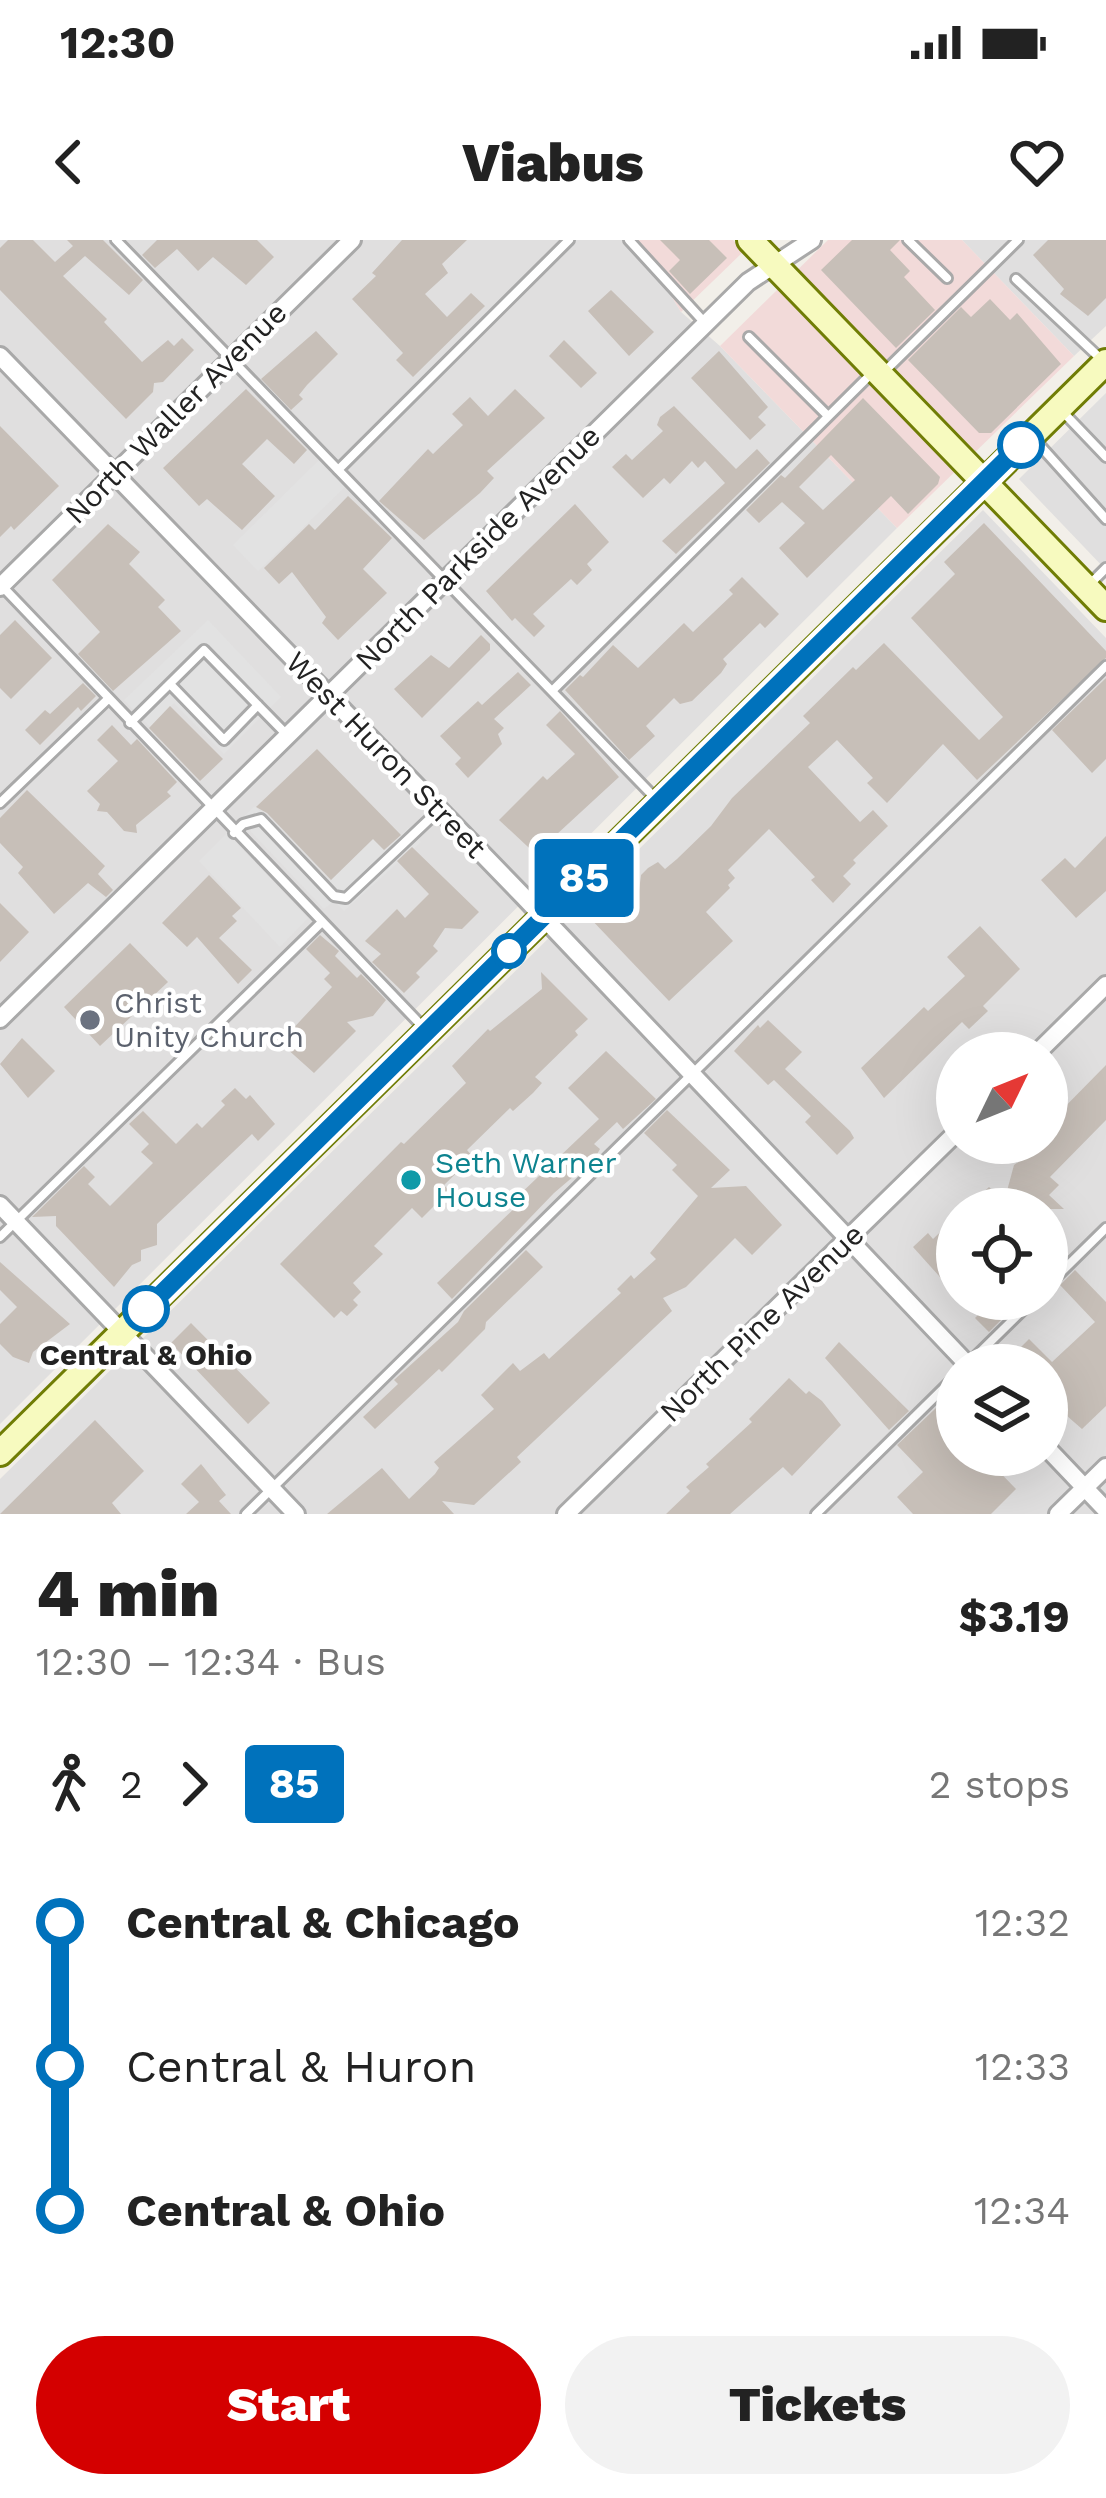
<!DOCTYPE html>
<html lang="en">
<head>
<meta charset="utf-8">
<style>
  :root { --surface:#fff; --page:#f2f2f2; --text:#222; --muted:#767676; --accent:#d40000 }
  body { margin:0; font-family:"Work Sans",sans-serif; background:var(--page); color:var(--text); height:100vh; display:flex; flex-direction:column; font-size:45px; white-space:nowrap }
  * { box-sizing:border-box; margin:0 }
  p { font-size:39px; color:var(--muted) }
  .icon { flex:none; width:66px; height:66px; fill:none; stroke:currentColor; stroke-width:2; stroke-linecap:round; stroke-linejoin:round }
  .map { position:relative; height:1274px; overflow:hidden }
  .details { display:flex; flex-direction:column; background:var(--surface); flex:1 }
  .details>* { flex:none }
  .badge { padding:0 24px; border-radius:9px; font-size:42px; line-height:78px }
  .needle { width:78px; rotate:47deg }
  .controls { position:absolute; left:936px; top:792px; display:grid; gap:24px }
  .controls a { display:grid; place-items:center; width:132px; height:132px; border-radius:50%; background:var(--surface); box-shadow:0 12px 48px #0002; font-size:60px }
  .map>.badge { position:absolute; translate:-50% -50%; box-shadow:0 0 0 6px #fff }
  .legs { display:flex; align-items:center; gap:18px; height:132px; padding:0 36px; font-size:39px }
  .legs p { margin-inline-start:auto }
  .headline { display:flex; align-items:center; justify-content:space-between; height:204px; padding:0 36px }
  h1 { font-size:66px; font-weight:800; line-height:90px }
  .cta { display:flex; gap:24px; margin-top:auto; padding:24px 36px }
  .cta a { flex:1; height:138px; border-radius:72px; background:var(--accent); color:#fff; font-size:48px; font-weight:800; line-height:138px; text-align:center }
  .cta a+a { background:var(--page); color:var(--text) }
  ul { padding:0 36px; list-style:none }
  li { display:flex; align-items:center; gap:42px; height:144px; font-size:45px }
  li i { display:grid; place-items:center; width:18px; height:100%; margin:0 15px; background:currentColor }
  li i::after { content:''; width:30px; height:30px; margin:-15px; border:9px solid; border-radius:50%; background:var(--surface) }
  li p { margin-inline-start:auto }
  li:first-child i { background:linear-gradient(#0000 50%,currentColor 0) }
  li:last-child i { background:linear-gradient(currentColor 50%,#0000 0) }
  .status { display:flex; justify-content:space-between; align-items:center; height:84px; padding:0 60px; background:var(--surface); direction:ltr }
  .status svg { height:33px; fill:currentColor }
  header { display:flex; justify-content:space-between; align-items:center; height:156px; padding:0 36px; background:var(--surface); font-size:54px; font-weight:800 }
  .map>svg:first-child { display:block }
  .residential { fill:#e0dfdf; fill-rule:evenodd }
  .commercial { fill:#f2dad9 }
  .parking { fill:#e2e2e2 }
  .building { fill:#c7bfb8; fill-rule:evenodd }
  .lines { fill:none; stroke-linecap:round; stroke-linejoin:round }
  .lane-casing { stroke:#a9a9a9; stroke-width:14 }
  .street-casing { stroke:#a9a9a9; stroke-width:22 }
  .secondary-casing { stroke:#707d05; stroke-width:30 }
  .lane { stroke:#fff; stroke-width:8 }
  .street { stroke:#fff; stroke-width:16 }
  .secondary { stroke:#f7fabf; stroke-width:24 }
  .line-1-casing { stroke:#fff; stroke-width:27 }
  .line-1 { stroke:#0072bc; stroke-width:18 }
  .stop-1-dot { fill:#fff; stroke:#0072bc; stroke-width:6 }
  .worship-dot { fill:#6b7280; stroke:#fff; stroke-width:4.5 }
  .culture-dot { fill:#0f9aa8; stroke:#fff; stroke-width:4.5 }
  .labels { text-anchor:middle; stroke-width:9; stroke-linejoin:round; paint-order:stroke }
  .street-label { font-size:30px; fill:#222; stroke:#fff }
  .worship-label { font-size:30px; fill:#5b616d; stroke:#fff; text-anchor:start }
  .culture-label { font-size:30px; fill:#0d838f; stroke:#fff; text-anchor:start }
  .stop-label { font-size:30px; font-weight:bold; fill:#222; stroke:#fff }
</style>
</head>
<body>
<div class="status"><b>12:30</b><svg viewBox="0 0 49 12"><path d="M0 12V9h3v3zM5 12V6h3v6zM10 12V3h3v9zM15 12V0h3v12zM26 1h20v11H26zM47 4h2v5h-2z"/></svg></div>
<header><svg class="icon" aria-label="back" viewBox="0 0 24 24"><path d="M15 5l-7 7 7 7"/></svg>Viabus<svg class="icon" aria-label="heart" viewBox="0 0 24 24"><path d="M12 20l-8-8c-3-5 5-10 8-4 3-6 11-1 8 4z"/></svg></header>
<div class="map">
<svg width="1106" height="1274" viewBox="0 0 1106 1274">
  <rect width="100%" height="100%" fill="#f2efe9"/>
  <path class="residential" d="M0,0H637L681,72L720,106L897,288L0,1184Z
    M962,0H1106V86L1074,116Z
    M1106,153V330L1019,239Z
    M983,270L1106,398V1274H0V1239ZM957,813H1047V903H957ZM957,969H1047V1059H957ZM957,1125H1047V1215H957Z"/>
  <path class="commercial" d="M637,0H733L744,11L681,72Z
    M828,0H962L1074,116L897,288L720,106Z"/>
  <path class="parking" d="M319,220L345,247L258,331L233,305Z
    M208,380L281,457L224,514L174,463L150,487L124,460Z
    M255,566L328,643L373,599L385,610L408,588L421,602L344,671L334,661L324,669L240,580Z
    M227,593L308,678L280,707L199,621Z"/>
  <path class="building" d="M8,0H33L55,22L73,6L67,0H103L143,40L129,55L85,16L63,36L107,79L104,82L142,122L168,100L174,106L182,98L194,110L163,142L154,143L153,152L126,179L0,50V8Z
    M157,0H257L274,17L246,45L213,17L198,31L177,9L155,28L142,15Z
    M402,0H467L442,24L448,33L425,54L447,77L471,53L485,66L413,137L396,120L403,113L352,59L376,36L372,33Z
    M660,0H709L727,18L690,54L669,31L680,20Z
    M852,0H900L890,10L910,31L904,37L935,70L896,108L821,30Z
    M1048,0H1106V58L1088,76L1060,54L1064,49L1033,15Z
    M611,50L654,92L629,116L588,71Z
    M990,59L1010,80L1017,73L1061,124L991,193H979L908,120L961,67L971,77Z
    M316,91L338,114L307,145L299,155L303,159L291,170L261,139Z
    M564,100L597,133L581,148L549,116Z
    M719,111L768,167L758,177L766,185L750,200L691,138Z
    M246,149L307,210L294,224L267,199L242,224L275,256L242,290L207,259L199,266L163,228Z
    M515,149L545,178L487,231L494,238L480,253L424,300L379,261L428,209L433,214L463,185L452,174L470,157L488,176Z
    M863,158L940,237L938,244L908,274L891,256L807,338L779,308L805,283L782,262L759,283L746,270L781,235L785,238ZM831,215L855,240L823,270L799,247Z
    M674,166L736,229L757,209L770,223L676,314L662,301L725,243L705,221L698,228L692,221L670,244L664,238L643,258L612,227L626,214L632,220L663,191L657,185L660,177Z
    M0,186L59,246L14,290L11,286L0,297Z
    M348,256L392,298L363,329L387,353L338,400L322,383L326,377L292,332L279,344L264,328L309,284L315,290Z
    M575,264L609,302L587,324L592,330L577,345L571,339L533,374L545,386L534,397L515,378L512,381L486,351Z
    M984,283L1106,411V418L977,540L943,504L887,563L867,543L873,538L837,500L808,527L860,582L873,570L888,586L853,620L856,623L843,636L851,644L833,663L811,640L815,637L769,589L728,630L735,638L728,645L730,648L706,672L733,701L669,761L587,675L604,676L621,655L639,651L641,635L648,628L658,622L665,629L677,619L711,586L732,558L810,483L803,476L853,427L856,430L884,403L979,500L1003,477L911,378L955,334L944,322Z
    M108,284L140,312L129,324L165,360L158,367L181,391L113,451L78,414L100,392L52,340Z
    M742,337L779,374L765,388L760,383L723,419L727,424L721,433L692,461L680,464L674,458L646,486L655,496L629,520L565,450L580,435L583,437L613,405L638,428L684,383L693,392L733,354L729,350Z
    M15,380L52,418L11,459L0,448V395Z
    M481,395L490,404V410L422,478L394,449L431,415L449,428Z
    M518,432L531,445L494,479L504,488L498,494L502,504L468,538L455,524L461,518L440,496L478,461L482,465Z
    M1106,438V519L1092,533L1052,490Z
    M83,443L96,456L81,471L78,467L40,505L25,490L45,470L50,474Z
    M170,466L223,519L200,541L149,488Z
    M560,471L619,537L556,595L559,603L542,620L499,580L543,536L547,540L575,514L546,485Z
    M112,485L131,505L137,499L177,542L167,552L171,556L136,585L137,593L124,591L107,572L97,571L100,564L87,551L118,521L97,500Z
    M317,509L401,595L384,610L373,599L331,640L267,573L256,567Z
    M27,550L105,626L98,634L113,650L106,657L88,643L54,674L18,633L23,627L0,603V578Z
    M1106,596V651L1076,678L1041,640L1065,618L1075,628Z
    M412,607L479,672L462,689L445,688L433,706L438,711L416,733L420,737L404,753L372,722L381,714L365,701L397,669L405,678L429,654L397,621Z
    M209,635L241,668L232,676L237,681L219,698L252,730L238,744L197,697L187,707L162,683Z
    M0,663L29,692L0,722Z
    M980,686L1020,729L983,766L988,771L969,789L962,782L884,858L861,828L924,767L928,771L965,736L947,717Z
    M320,695L339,711L335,716L357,738L361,734L386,760L373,776L347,782L356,791L314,833L285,807L291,801L286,796L332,747L324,739L330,733L306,709Z
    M130,703L168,742L100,806L64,767Z
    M541,732L588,779L575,791L578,795L535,837L542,843L533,853L513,871L510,868L467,910L473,917L444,945L449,951L422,978L412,968L374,1006L383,1014L353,1043L361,1052L353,1060L358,1065L347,1076L341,1071L334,1078L280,1024L401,902L404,904L466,843L452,826L488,789L490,791L542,749Z
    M768,780L802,812L785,829L850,891L854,898L837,915L805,882L811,876L774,840L768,845L734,811L758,785L760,788Z
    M22,798L55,831L28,858L0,824Z
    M606,811L656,859L623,889L617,882L594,904L600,909L595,918L554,953L452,1059L437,1043L522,961L518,956L599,879L568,848Z
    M1106,825V880L1050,937L1059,945L1049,955L1064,969H966L989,947L1004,962L1014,925L1047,903V885Z
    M235,848L246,859L250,855L275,884L258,901L252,894L157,984V1005L141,1010V1021L132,1025L114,1047L56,986V976L32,977L84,926L95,937L88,944L110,966L153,923L141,912L149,904L129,884L143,871L176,904L197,883L202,888L225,865L221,861Z
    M667,870L730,930L711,948L746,946L782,985L752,1015L735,998L686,1047L663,1058L672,1071L517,1217L521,1222L474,1265L442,1261L454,1274H327L382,1228L409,1259L435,1234L439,1228L434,1222L494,1169L481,1155L513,1123L520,1131L544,1113L549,1119L621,1053L617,1049L631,1035L634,1039L656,1019L650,1013L698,956L672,930L677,925L644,893Z
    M957,976V1056L913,1007L928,993L933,999Z
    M526,1010L543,1027L486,1082L485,1089L442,1132L439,1129L375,1189L363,1177L398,1144L394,1140L458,1082L464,1071Z
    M0,1022L70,1084L33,1112L29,1123L13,1117L0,1104V1084L17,1067L0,1050Z
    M1075,1030L1106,1062V1166L1082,1189L1051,1162L1053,1159L1047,1152L1048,1125H1021L1012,1116L1029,1099L1052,1122L1095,1082L1060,1045Z
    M994,1059H1022L989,1092L975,1078Z
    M191,1083L270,1163L248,1184L171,1103Z
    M839,1102L909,1171L889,1190L825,1118Z
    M789,1138L806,1154L809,1151L822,1161L841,1185L792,1236L783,1227L730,1274H666L690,1251L686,1247L709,1227L706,1224L752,1182L749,1179Z
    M936,1168L957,1190V1215H983L1016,1249L991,1274H913L897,1257L923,1232L897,1205Z
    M95,1180L144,1231L112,1263L121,1274H0Z
    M201,1224L226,1255L219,1261L231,1274H186L199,1262L181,1244Z"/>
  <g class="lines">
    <g class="lane-casing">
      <path id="lane" d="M116,0L657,560
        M629,0L705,83
        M908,0L947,38
        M1016,39L1102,120
        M749,97L828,176
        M886,130L1018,0
        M1061,170L1106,217
        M1035,200L1106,279
        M338,230L569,0
        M2,346L422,786
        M1088,346L1106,328
        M170,444L224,500L258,465
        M552,451L874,131
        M130,483L204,410L287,495
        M0,563L108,459
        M234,593L243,584L261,579L334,656L346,658L438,571
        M0,997L322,682
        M1047,1046L1106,988
        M968,1124L1034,1059
        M246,1274L1106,426
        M816,1274L957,1135"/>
    </g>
    <g class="street-casing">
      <path id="street" d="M0,116L524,657L968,1125
        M0,347L352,0
        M0,779L748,42L812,0
        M1037,813L1106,745
        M0,965L296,1274
        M1047,1208L1106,1270
        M566,1274L957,892
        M1058,1274L1106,1227"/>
    </g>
    <g class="secondary-casing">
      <path id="secondary" d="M750,0L1106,368
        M0,1213L1106,122"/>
    </g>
    <use href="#lane" class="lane"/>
    <use href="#street" class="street"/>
    <use href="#secondary" class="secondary"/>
  </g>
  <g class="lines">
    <g class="line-1-casing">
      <path id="line-1" d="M146,1069L1021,205"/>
    </g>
    <use href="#line-1" class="line-1"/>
  </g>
  <g class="stop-1-dot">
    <circle cx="1021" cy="205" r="21"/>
    <circle cx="509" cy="711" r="15"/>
    <circle cx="146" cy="1069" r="21"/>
  </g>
  <circle class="worship-dot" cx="90" cy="780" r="12"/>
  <circle class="culture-dot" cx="411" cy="940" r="12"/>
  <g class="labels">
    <g class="street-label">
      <text transform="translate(176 173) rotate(-45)" y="10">North Waller Avenue</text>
      <text transform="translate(478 308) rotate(-45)" y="10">North Parkside Avenue</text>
      <text transform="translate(386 515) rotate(46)" y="10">West Huron Street</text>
      <text transform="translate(762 1083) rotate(-44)" y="10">North Pine Avenue</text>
    </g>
    <g class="worship-label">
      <text x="114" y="773">Christ<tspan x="114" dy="34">Unity Church</tspan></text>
    </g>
    <g class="culture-label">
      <text x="435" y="933">Seth Warner<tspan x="435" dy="34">House</tspan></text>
    </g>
    <g class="stop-label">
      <text x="146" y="1125">Central &amp; Ohio</text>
    </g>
  </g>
</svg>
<div class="controls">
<a><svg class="needle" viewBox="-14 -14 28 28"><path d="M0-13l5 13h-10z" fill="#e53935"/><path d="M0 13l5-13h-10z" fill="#767676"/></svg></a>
<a><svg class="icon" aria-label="locate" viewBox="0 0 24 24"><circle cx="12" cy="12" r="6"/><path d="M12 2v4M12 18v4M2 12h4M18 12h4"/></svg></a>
<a><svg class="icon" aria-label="layers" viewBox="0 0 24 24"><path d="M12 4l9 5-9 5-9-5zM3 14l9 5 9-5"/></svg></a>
</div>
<b class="badge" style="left:584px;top:638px;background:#0072bc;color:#fff">85</b>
</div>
<section class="details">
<div class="headline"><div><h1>4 min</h1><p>12:30 – 12:34 · Bus</p></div><b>$3.19</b></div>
<div class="legs"><svg class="icon" aria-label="walk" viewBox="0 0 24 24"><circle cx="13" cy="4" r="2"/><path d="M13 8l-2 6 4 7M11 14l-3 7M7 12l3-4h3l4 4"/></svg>2<svg class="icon" aria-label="forward" viewBox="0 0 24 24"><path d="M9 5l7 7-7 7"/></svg><b class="badge" style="background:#0072bc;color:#fff">85</b><p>2 stops</p></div>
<ul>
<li><i style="color:#0072bc"></i><b>Central &amp; Chicago</b><p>12:32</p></li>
<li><i style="color:#0072bc"></i><span>Central &amp; Huron</span><p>12:33</p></li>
<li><i style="color:#0072bc"></i><b>Central &amp; Ohio</b><p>12:34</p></li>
</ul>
<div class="cta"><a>Start</a><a>Tickets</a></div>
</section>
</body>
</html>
